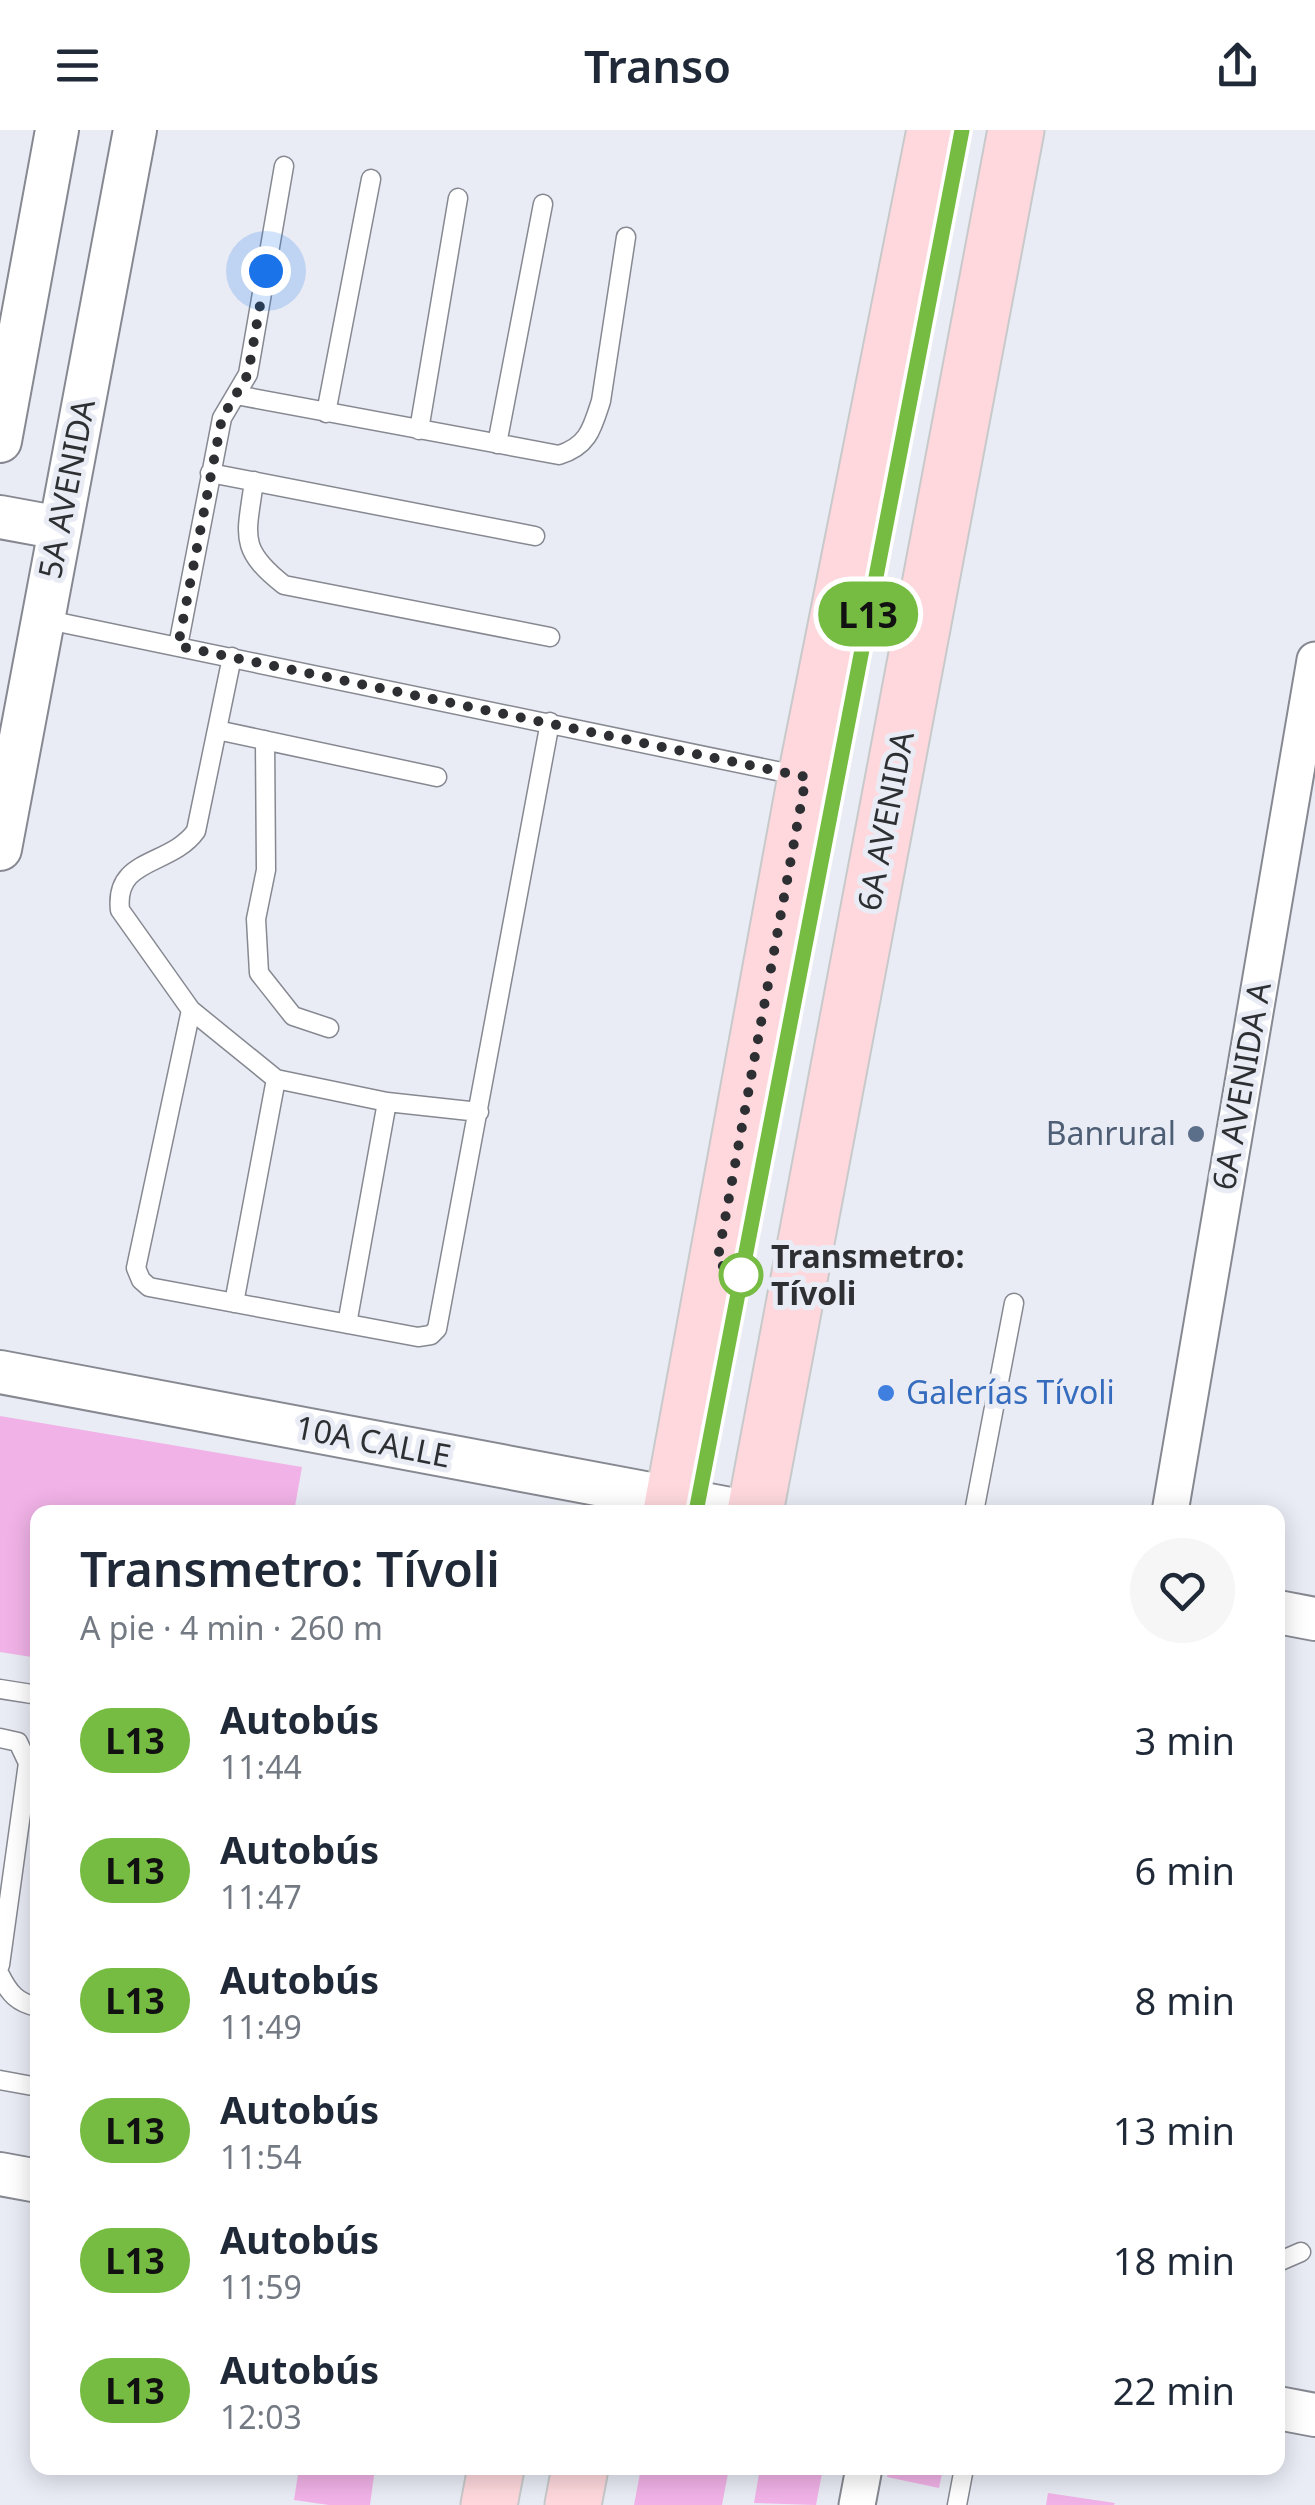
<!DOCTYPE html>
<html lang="es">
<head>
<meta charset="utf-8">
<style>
  :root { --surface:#fff; --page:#f6f6f7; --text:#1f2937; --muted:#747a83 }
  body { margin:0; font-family:"Noto Sans",sans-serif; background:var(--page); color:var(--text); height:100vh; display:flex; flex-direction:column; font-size:38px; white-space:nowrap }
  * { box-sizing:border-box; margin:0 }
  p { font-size:32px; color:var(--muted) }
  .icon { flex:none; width:55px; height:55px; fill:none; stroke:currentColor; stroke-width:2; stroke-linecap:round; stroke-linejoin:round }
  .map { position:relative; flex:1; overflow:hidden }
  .panel { position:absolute; left:30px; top:1375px; width:1255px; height:970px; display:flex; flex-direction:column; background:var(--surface); border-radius:20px; box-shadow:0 5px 25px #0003 }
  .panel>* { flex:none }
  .badge { padding:0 20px; border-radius:32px; font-size:35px; line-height:65px }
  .you { position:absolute; width:50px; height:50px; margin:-25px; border:8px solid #fff; border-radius:50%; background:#1a73e8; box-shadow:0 0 0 15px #1a73e833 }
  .map>.badge { position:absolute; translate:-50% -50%; box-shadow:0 0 0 5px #fff }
  .round { display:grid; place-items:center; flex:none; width:105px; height:105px; border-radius:52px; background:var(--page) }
  .head { display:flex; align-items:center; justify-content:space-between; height:170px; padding:0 50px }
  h1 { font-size:48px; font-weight:600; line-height:75px }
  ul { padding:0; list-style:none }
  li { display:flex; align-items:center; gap:30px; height:130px; padding:0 50px }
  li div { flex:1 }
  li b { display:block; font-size:38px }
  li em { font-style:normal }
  li .badge { min-width:110px; font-weight:700; text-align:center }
  header { display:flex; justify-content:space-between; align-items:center; height:130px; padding:0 50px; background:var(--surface); font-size:45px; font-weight:600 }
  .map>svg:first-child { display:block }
  .building { fill:#f1b2e7 }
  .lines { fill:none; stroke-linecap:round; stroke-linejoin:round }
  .service-casing { stroke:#868991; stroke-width:21 }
  .minor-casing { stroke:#868991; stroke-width:39 }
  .tertiary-casing { stroke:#868991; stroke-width:46 }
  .primary-casing { stroke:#c8c9ca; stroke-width:59 }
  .service { stroke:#fff; stroke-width:18 }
  .minor { stroke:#fff; stroke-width:35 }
  .tertiary { stroke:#fff; stroke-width:42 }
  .primary { stroke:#fed8dd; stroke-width:55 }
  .line-casing { stroke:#fff; stroke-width:22 }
  .line { stroke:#76bc43; stroke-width:15 }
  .walk { stroke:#2d2f32; stroke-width:10; stroke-dasharray:0 18 }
  .service-dot { fill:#5c6f8a; stroke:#e9ecf5; stroke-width:4 }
  .stop-dot { fill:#fff; stroke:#76bc43; stroke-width:5 }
  .shop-dot { fill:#3f7fe0; stroke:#e9ecf5; stroke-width:4 }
  .labels { text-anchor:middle; stroke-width:10; stroke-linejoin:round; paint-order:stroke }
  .street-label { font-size:32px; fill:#2d2f32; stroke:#e9ecf5 }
  .service-label { font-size:32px; fill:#4e5e75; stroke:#e9ecf5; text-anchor:end }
  .stop-label { font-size:32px; font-weight:bold; fill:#2d2f32; stroke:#e9ecf5; text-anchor:start }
  .shop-label { font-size:32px; fill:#366cbe; stroke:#e9ecf5; text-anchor:start }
</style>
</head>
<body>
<header><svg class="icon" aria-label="menu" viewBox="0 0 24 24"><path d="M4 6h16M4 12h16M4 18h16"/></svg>Transo<svg class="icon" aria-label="share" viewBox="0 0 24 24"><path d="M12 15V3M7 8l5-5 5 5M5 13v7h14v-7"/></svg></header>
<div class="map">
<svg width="1315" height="2375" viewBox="0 0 1315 2375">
  <rect width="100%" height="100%" fill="#e9ecf5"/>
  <path class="building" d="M0,1286L302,1337L294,1382H38V1528L0,1522Z
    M299,2338H375L370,2375H329L294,2370Z
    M641,2338H729L722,2375H634Z
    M760,2338H823L816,2375L754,2373Z
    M889,2338H943L939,2358L887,2347Z
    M1048,2363L1115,2373L1114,2375H1046Z"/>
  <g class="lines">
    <g class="service-casing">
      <path id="service" d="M236,265L559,325C588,316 592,299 601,271L626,107
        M326,283L371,49
        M419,300L458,68
        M497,314L543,74
        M210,343L535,406
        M254,351C247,405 237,418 284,455L550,507
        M43,489L801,646
        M178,516L222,288L248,244L284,36
        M232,527L196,701C170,737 114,727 120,780L191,880L276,949L387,972L479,982
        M217,600L437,647
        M265,610L266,740L256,789L259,843L293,886L329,898
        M191,880L136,1138L141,1150L149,1157L418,1207L431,1205L437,1199L550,592
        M783,925L926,185
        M234,1173L276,949
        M347,1194L387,972
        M974,1382L1014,1173
        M0,1559L38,1565
        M0,1608L18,1612L28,1633L0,1835
        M0,1845C9,1863 17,1873 38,1877
        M0,1950L38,1957
        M1278,2132L1301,2122
        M957,2375L964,2338"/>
    </g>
    <g class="minor-casing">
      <path id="minor" d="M1170,1382L1315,530
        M857,2375L864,2338"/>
    </g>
    <g class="tertiary-casing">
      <path id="tertiary" d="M0,311L57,0
        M0,387L60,398
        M0,719L135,0
        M0,1242L746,1382
        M1278,1482L1315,1489
        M0,2044L38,2051
        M1278,2278L1315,2285"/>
    </g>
    <g class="primary-casing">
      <path id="primary" d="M671,1382L806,647L935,0
        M755,1382L1016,0
        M489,2375L496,2338
        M573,2375L580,2338"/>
    </g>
    <use href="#service" class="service"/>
    <use href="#minor" class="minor"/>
    <use href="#tertiary" class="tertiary"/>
    <use href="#primary" class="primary"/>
  </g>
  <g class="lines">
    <g class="line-casing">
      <path id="line" d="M696,1382L962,0"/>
    </g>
    <use href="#line" class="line"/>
    <path class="walk" d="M266,141L248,244L222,288L178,516L806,647L717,1133L741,1145"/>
  </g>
  <circle class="service-dot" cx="1196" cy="1004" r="10"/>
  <circle class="stop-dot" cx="741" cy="1145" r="20"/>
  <circle class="shop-dot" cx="886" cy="1263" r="10"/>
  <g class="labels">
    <g class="street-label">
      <text transform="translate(67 359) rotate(-79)" y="11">5A AVENIDA</text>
      <text transform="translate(886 691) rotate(-79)" y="11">6A AVENIDA</text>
      <text transform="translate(1242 956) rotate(-80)" y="11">6A AVENIDA A</text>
      <text transform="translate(373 1312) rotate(11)" y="11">10A CALLE</text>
    </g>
    <g class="service-label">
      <text x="1176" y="1015">Banrural</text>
    </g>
    <g class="stop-label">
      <text x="771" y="1138">Transmetro:<tspan x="771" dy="37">Tívoli</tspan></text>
    </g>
    <g class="shop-label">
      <text x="906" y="1274">Galerías Tívoli</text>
    </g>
  </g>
</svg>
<div class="you" style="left:266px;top:141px"></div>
<b class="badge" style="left:868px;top:484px;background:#76bc43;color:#111">L13</b>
<section class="panel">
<div class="head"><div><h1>Transmetro: Tívoli</h1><p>A pie · 4 min · 260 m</p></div><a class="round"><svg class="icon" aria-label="heart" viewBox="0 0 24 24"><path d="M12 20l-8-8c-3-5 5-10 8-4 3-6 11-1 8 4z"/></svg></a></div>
<ul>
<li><span class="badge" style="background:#76bc43;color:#111">L13</span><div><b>Autobús</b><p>11:44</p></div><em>3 min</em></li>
<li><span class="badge" style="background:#76bc43;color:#111">L13</span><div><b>Autobús</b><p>11:47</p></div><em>6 min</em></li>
<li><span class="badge" style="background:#76bc43;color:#111">L13</span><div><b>Autobús</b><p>11:49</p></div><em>8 min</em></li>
<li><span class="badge" style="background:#76bc43;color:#111">L13</span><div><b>Autobús</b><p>11:54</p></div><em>13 min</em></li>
<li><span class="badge" style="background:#76bc43;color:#111">L13</span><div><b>Autobús</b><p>11:59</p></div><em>18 min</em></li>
<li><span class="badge" style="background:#76bc43;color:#111">L13</span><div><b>Autobús</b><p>12:03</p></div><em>22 min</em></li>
</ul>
</section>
</div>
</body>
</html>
